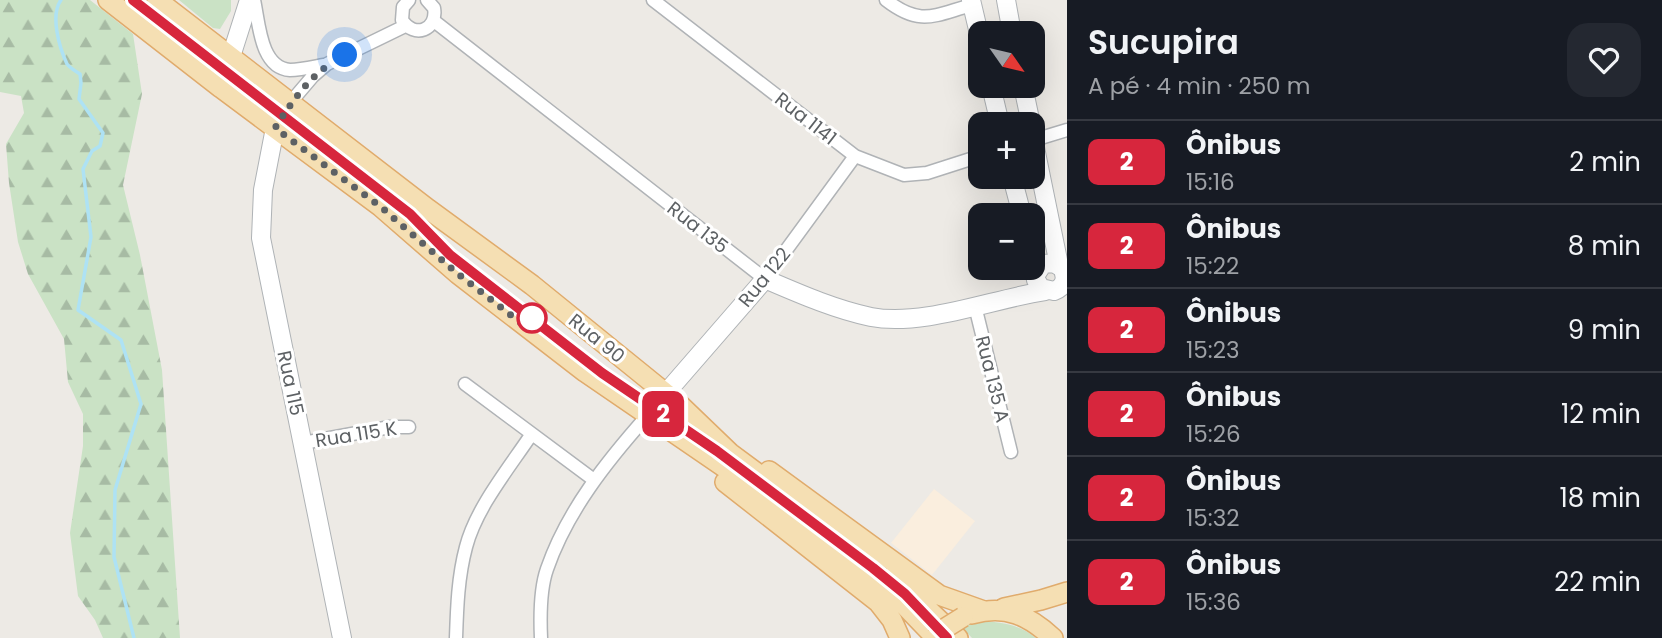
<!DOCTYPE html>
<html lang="pt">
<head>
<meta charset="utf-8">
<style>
  :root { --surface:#171b24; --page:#242831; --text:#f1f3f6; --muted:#9ea1a6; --line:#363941 }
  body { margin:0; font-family:Poppins,sans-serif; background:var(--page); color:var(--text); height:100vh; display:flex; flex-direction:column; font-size:26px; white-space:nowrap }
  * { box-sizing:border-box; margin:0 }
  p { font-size:23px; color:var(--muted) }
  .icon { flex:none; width:38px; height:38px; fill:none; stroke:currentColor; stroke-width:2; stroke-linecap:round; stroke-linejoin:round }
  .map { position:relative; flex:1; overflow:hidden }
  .details { display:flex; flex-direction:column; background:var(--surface); width:595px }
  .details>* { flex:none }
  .badge { padding:0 14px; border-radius:10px; font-size:24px; line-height:46px }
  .needle { width:46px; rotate:124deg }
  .controls { position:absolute; left:968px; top:21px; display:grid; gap:14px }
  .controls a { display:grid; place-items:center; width:77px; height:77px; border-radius:14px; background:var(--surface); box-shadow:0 7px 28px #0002; font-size:35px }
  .you { position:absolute; width:35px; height:35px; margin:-18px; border:5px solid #fff; border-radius:50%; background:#1a73e8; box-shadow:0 0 0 10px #1a73e833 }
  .map>.badge { position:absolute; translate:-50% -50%; box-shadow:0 0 0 4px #fff }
  .round { display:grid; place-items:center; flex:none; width:74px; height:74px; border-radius:21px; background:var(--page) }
  .head { display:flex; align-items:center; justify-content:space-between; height:119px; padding:0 21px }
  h1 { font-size:33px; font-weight:600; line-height:52px }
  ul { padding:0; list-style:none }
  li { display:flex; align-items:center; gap:21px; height:84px; padding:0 21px; border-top:2px solid var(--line) }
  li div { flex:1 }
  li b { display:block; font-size:26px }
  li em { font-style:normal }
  li .badge { min-width:77px; font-weight:700; text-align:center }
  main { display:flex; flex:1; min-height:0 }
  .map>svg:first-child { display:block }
  .commercial { fill:#faeede }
  .green { fill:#cae2c5 }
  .forest { fill:url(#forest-firs) }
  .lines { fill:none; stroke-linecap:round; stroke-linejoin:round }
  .stream { stroke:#aee2f4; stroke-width:3.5 }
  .street-casing { stroke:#b0b3b6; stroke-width:15 }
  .secondary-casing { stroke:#afb3b6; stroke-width:20 }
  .primary-casing { stroke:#e0ab6c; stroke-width:22 }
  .street { stroke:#fff; stroke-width:12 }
  .secondary { stroke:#fff; stroke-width:18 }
  .primary { stroke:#f5dfb3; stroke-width:19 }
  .primary-bridge-casing { stroke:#e0ab6c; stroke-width:22; stroke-linecap:butt }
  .primary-bridge { stroke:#f5dfb3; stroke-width:19 }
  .line-casing { stroke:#fff; stroke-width:16 }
  .line { stroke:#d7263d; stroke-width:10 }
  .walk { stroke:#5d6164; stroke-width:7; stroke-dasharray:0 12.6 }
  .stop-dot { fill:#fff; stroke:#d7263d; stroke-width:3.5 }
  .labels { text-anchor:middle; stroke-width:6; stroke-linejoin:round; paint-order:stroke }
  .street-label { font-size:19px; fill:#5d6164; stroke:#fff }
</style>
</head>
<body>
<main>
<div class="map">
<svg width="1067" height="638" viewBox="0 0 1067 638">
  <defs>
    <pattern id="forest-firs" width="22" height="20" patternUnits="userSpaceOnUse" patternTransform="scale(1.75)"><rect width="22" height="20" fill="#cae2c5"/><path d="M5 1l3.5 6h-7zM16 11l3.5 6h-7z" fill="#a7bba4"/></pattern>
  </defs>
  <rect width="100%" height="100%" fill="#edeae5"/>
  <path class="commercial" d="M934,489L975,521L932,575L891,543Z"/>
  <path class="green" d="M179,0H231V11L220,29L213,28Z
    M979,621C1000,622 1019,624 1036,638H972L962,627Z"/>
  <path class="forest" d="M0,0H90L133,34L142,94L123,185L140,255L162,370L180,638H103L95,620L78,596L70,533L83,446V414L68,382L64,339L28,274L18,242L9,183L6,144L24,113L21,96L0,92Z"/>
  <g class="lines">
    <path class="stream" d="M61,0C50,15 59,47 67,64C70,68 75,71 80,74L81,83L79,99L103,133L100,146L92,151L83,169L91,237L78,310L121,340L141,404L115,490L114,557L134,638"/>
    <g class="street-casing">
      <path id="street" d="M254,0C259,22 260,68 290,70C301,70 313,67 324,65
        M409,0L403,7L402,20C414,39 438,30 434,8L427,0
        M653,0L855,156L904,175L927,173L980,156
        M886,0C921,27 934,15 972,5
        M434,21L765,279L855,156
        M290,103L313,76L327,64L405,26
        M1034,140L1067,130
        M975,306L1011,452
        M465,384L594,480
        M303,443L390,427H409
        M456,638C457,607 458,577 466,547C476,508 509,468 531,435
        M541,638C540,616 540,589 547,569C567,511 607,461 647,416"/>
    </g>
    <g class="secondary-casing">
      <path id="secondary" d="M971,0L980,38
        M1006,0L1012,33
        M991,86L1000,124
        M1023,86L1031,124
        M221,88L249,0
        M290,103L275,128L263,190L261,238L342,638
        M1032,133L1059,265
        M1012,177L1022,215
        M1032,257L1036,280L1041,288L1054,291C1065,287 1067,278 1062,268L1054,263L1043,264L1037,273
        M666,393L765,279C800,294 834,309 871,317C922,327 993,299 1045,291"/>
    </g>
    <g class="primary-casing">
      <path id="primary" d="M108,0L221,88L381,207L458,274L585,372L750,485L880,580L936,638
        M157,0L428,209L532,285L680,405L730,453L777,488
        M769,471L939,595L984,611
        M725,482L878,602L892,620L900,638
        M893,576L958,638
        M1004,608L1041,600L1067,592
        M972,614C1006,604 1029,616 1053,638"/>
    </g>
    <use href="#street" class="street"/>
    <use href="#secondary" class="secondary"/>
    <use href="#primary" class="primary"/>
    <g class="primary-bridge-casing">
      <path id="primary-bridge" d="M936,638L947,627L963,617"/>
    </g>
    <use href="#primary-bridge" class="primary-bridge"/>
  </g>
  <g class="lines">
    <g class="line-casing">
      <path id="line" d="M133,0L410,214L450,255L602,373L717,451L873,568L905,594L947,638"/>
    </g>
    <use href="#line" class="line"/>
    <path class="walk" d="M345,55C312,72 295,97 275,128L381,207L458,274L525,326L532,318"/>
  </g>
  <circle class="stop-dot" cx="532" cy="318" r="14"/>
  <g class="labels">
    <g class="street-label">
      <text transform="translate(806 118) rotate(38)" y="7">Rua 1141</text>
      <text transform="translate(698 227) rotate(38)" y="7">Rua 135</text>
      <text transform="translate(764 277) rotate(-51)" y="7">Rua 122</text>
      <text transform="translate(597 338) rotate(39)" y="7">Rua 90</text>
      <text transform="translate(993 379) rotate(76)" y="7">Rua 135 A</text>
      <text transform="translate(291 383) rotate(78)" y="7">Rua 115</text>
      <text transform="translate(356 434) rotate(-9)" y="7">Rua 115 K</text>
    </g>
  </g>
</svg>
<div class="controls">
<a><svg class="needle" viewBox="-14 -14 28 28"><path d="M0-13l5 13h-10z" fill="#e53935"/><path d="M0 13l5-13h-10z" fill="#9ea1a6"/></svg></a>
<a>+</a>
<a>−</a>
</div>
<div class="you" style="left:345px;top:55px"></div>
<b class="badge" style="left:663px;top:414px;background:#d7263d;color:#fff">2</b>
</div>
<section class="details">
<div class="head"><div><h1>Sucupira</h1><p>A pé · 4 min · 250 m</p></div><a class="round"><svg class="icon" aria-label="heart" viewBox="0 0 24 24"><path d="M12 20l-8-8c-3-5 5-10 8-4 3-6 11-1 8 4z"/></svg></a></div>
<ul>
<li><span class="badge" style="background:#d7263d;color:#fff">2</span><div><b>Ônibus</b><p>15:16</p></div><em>2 min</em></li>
<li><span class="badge" style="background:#d7263d;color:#fff">2</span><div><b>Ônibus</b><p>15:22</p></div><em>8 min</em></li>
<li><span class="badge" style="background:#d7263d;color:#fff">2</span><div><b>Ônibus</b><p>15:23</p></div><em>9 min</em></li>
<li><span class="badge" style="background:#d7263d;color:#fff">2</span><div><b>Ônibus</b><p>15:26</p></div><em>12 min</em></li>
<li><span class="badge" style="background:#d7263d;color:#fff">2</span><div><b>Ônibus</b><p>15:32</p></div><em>18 min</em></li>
<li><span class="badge" style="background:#d7263d;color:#fff">2</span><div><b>Ônibus</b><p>15:36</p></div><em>22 min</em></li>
</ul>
</section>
</main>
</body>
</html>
